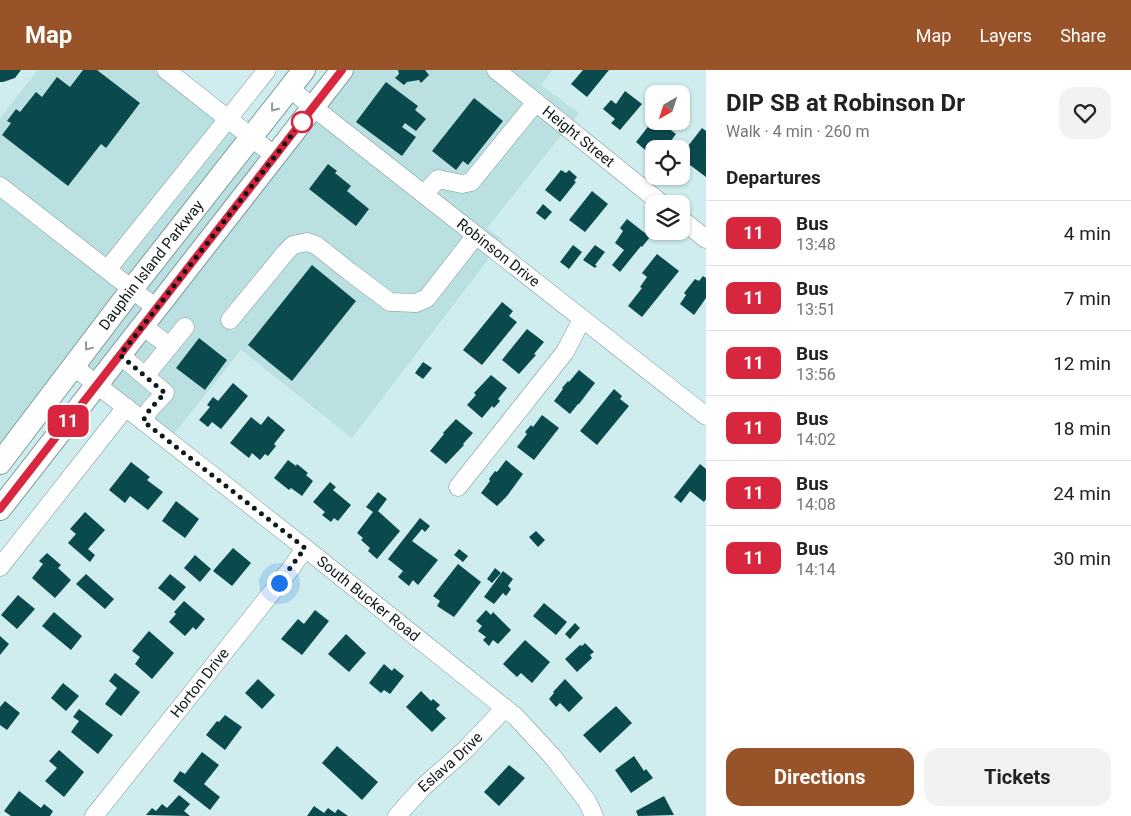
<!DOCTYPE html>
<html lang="en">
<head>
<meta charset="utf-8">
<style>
  :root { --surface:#fff; --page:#f2f2f2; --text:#222; --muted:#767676; --line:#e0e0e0; --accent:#995329 }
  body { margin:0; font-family:Roboto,sans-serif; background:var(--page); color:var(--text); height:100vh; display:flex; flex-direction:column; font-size:19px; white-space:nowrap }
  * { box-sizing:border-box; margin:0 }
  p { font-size:16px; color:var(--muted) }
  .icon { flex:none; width:28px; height:28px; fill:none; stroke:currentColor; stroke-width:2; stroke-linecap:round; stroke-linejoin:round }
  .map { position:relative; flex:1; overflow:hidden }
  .sheet { display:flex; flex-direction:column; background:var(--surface); width:425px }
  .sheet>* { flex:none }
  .badge { padding:0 10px; border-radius:8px; font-size:18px; line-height:32px }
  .needle { width:32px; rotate:219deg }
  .tools { position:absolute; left:645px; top:15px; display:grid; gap:10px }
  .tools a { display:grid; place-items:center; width:45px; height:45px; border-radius:10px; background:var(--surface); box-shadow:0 1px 4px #0004; font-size:25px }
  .you { position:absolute; width:25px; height:25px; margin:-12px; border:4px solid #fff; border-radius:50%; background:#1a73e8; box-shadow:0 0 0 8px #1a73e833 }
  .map>.badge { position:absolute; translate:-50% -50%; box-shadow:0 0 0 2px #fff }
  h2 { padding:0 20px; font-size:19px; line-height:45px }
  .round { display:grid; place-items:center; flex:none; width:52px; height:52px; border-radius:15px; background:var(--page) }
  .headline { display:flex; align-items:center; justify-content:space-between; height:85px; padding:0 20px }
  h1 { font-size:24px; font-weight:700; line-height:38px }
  .button { display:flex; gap:10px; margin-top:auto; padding:10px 20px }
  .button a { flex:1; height:58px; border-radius:15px; background:var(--accent); color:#fff; font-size:20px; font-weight:700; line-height:58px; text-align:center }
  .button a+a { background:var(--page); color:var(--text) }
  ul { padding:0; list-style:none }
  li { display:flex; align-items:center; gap:15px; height:65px; padding:0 20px; border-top:1px solid var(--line) }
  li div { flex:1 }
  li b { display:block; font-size:19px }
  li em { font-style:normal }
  li .badge { min-width:55px; font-weight:700; text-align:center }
  header { display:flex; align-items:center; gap:30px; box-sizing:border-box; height:70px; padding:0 25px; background:var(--accent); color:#fff }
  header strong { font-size:24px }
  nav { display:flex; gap:28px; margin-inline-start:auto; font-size:18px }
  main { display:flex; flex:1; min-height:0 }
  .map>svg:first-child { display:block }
  .built { fill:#bae0e2 }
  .building { fill:#0a4a4d }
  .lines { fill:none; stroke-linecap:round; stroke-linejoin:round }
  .minor-casing { stroke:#7e999b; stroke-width:19 }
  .major-casing { stroke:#7e999b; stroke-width:24 }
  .minor { stroke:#fff; stroke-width:18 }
  .major { stroke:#fff; stroke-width:22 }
  .oneway { stroke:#939898 }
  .line-casing { stroke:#fff; stroke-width:11 }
  .line { stroke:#d7263d; stroke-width:8 }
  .walk { stroke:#101a1b; stroke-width:5; stroke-dasharray:0 9 }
  .stop-dot { fill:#fff; stroke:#d7263d; stroke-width:2.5 }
  .labels { text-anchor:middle; stroke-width:5; stroke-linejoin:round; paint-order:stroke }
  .street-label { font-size:15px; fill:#101a1b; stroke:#fff }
</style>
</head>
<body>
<header>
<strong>Map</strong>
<nav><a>Map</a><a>Layers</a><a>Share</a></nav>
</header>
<main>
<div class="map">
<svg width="706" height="746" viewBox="0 0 706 746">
  <rect width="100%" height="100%" fill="#cfedee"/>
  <path class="built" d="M38,0H154L278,99L356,0H552L541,15L579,43L487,158L503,170L352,368L241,280L173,365L68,286L0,375V48Z"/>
  <path class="building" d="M0,0H21L15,8L3,12H0Z
    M83,0H97L140,33L106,78L101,74L68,116L2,65L11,53L7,51L16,39L20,42L36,22L42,27L57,7L70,17Z
    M398,0H425L429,5L421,13L419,10L407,12L404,15L395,8L399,4Z
    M583,0H609L587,27L571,14Z
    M386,12L418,36L415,40L426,49L416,61L405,53L402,57L416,67L402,86L356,52Z
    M625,21L642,34L620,60L611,53L615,49L603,39L611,30L616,34Z
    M474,28L503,51L468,95L463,91L456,100L432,81Z
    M654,49V51H659L676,64L665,79H654L651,85L636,72Z
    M702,58L706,61V107L686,92L688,90L681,85Z
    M328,94L337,101L335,103L351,116L347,121L369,139L356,156L309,119Z
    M561,100L566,103L569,100L577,107L574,111L576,112L560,132L545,120Z
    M592,121L608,134L585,162L569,150Z
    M543,134L552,142L545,150L536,143Z
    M627,149L650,167L642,177L641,176L620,202L612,195L624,180L615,173L623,161L620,158Z
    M573,175L582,182L569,199L560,192Z
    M595,175L605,182L595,195L597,196L595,198L583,190Z
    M657,184L679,201L642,247L628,236L642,218L640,217L647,207L642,203Z
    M312,195L356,231L292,311L248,275Z
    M703,206L706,208V228L694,245L680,234L686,225L684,223L695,209L699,211Z
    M502,232L513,241L509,246L517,252L482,295L463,280Z
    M527,259L544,272L534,284L536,285L519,304L502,290Z
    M199,268L227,290L205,320L176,298Z
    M423,292L432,298L423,309L415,303Z
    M579,300L595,313L579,334H578L570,344L554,331L563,319L562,318L568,311L569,312Z
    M491,305L507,318L498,329L500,331L494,338L492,336L482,348L467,335L476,325L474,323Z
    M233,313L248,326L221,359L212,352L208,357L199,350L210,337L207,335L213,327L218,331Z
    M614,319L622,326L620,329L629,336L597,375L580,361Z
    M542,345L559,358L534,390L517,377L527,364L525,362L531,355L533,357Z
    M268,346L285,360L274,374L276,376L268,386L265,384L260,390L252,383L249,388L230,373L251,347L261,355Z
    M456,349L473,363L463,374L464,375L446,394L430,381L444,364L443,363Z
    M288,390L296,396L297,394L308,403L306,405L313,411L302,426L291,418L289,420L274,408Z
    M506,390L523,404L507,426L497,436L481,423L490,411L489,409L495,401L497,402Z
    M131,392L150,407L147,410L163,422L148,440L130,426L125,433L109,420Z
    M700,394L706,399V429L704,432L690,421L681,433L674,427Z
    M330,412L336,417L333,420L351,435L338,451L334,448L331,452L322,445L325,442L313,432Z
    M378,422L387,429L378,441L400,461L377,489L368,481L370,478L361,470L363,468L357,463L373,442L366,437Z
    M176,431L199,449L185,468L162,451Z
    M85,442L105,460L88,479L95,485L90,492L68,473L76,464L70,459Z
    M420,448L430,456L425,462L422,459L412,471L438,490L418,515L413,510L409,516L398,507L403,501L388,489Z
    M536,461L545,470L538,477L529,467Z
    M233,478L251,493L232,516L213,501Z
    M459,479L468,486L463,492L454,485Z
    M47,483L61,495L58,498L71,510L55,528L32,508L43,494L39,491Z
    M195,485L211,499L200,512L184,498Z
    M458,494L481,512L454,547L437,536L440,531L433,526Z
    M495,498L501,503L492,513L487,509Z
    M503,501L513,509L508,516L511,519L506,526L503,523L494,534L484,527Z
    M86,504L114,529L105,539L76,514Z
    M170,504L186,517L174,531L158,518Z
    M18,525L35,539L17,559L1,545Z
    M184,531L205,549L196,560L193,557L185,566L169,552L176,544L174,542Z
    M544,533L567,552L556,565L533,546Z
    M315,540L329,551L302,585L281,569L298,549L304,554Z
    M486,540L491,545L493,542L511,560L498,574L493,570L489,576L483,570L486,567L478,561L482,556L476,551Z
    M54,542L82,566L71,580L42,556Z
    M575,553L580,558L570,569L565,564Z
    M149,561L174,583L152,609L135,594L140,587L132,581Z
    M346,564L366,583L349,602L328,584Z
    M0,566L9,574L0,585Z
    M525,570L550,592L532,613L521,603L517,607L503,594Z
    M585,573L594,582L590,585L592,588L577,602L565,589L580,575L582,576Z
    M384,594L392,601L394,598L404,606L390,624L384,620L381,623L369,613Z
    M115,603L140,622L121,646L105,634L117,618L109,611Z
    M258,609L275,625L262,639L245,623Z
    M565,609L583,628L569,642L560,633L556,637L549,629L554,623L553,622Z
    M63,613L79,626L66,641L51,628Z
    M421,621L431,631L433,629L440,635L436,639L446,648L432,662L406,637Z
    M5,631L20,643L7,660L0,655V637Z
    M616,636L632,653L600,683L583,665Z
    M79,639L113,665L98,684L71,662L79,651L73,647Z
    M225,645L242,657L225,680L206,665L217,651L219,652Z
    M337,676L378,712L362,730L322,693Z
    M59,680L84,702L64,727L45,711L57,698L49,691Z
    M202,682L219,695L204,714L220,727L210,740L173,711L180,701L185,704Z
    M634,686L644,701L646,699L653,708L631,723L615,700Z
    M509,695L525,708L499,736L484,722Z
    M19,721L41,738L44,734L53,741L50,746H11L4,741Z
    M179,725L190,734L184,741L190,746L146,745L152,738L156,741L162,734L167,738Z
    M664,726L674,745L638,746L636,741Z
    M314,736L324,743L328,738L335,743L338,739L348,746H307Z"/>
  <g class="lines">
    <g class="minor-casing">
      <g id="minor">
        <path d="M166,0L275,86"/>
        <path id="s1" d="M496,0L662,134"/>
        <path id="s2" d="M290,19L706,346"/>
        <path d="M0,116L156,238"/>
        <path d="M424,124L438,109L462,114L471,112L536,32"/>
        <path d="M681,149L706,169"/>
        <path d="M107,200L267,0"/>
        <path d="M230,250L286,182L293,175L307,172L316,175L350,202L390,232L416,233L427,228L476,165"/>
        <path d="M143,256L169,276"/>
        <path d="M120,285L165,323L150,339L143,351"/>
        <path id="s3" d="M73,296L305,478L516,647L552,686L587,731L594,746"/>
        <path d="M145,306L185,257"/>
        <path d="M458,417L565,282L582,249"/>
        <path d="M0,497L126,337"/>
        <path id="s4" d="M94,746L292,497L305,478"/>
        <path id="s5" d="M397,746L423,717L465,680L505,638"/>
      </g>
    </g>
    <g class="major-casing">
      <g id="major">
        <path id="s6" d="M0,393L132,219L304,0"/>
        <path d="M0,439L342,0"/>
      </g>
    </g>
    <use href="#minor" class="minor"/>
    <use href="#major" class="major"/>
  </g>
  <defs><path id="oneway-chevron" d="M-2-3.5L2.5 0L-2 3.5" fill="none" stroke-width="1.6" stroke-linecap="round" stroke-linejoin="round" transform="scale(1.25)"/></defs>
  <g class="oneway">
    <use href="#oneway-chevron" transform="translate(274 38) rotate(129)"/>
    <use href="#oneway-chevron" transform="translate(88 277) rotate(127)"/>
  </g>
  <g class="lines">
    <g class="line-casing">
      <path id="line" d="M0,439L342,0"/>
    </g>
    <use href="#line" class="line"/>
    <path class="walk" d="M279,513L305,478L143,351L150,339L165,323L120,285L304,49L302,52"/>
  </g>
  <circle class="stop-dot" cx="302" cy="52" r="10"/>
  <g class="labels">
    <g class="street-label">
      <text dy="5" stroke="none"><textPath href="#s1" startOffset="106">Height Street</textPath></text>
      <text dy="5" stroke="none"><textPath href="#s2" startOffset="265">Robinson Drive</textPath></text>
      <text dy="5" stroke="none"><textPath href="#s6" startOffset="249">Dauphin Island Parkway</textPath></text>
      <text dy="5" stroke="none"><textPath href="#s3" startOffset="376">South Bucker Road</textPath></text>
      <text dy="5" stroke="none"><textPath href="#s4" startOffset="170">Horton Drive</textPath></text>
      <text dy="5" stroke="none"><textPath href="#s5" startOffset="76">Eslava Drive</textPath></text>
    </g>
  </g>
</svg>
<div class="tools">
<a><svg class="needle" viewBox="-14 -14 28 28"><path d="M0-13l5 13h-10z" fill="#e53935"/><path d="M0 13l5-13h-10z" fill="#767676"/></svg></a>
<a><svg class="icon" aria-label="locate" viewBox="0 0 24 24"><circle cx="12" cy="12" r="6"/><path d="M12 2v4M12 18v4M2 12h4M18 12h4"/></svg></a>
<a><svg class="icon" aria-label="layers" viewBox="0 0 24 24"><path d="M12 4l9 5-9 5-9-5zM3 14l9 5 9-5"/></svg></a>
</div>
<div class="you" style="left:279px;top:513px"></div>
<b class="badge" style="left:68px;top:351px;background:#d7263d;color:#fff">11</b>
</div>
<section class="sheet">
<div class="headline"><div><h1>DIP SB at Robinson Dr</h1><p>Walk · 4 min · 260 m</p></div><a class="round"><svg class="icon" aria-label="heart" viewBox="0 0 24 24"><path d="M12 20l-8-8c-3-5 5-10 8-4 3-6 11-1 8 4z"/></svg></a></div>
<h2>Departures</h2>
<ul>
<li><span class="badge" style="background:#d7263d;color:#fff">11</span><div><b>Bus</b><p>13:48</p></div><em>4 min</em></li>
<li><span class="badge" style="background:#d7263d;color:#fff">11</span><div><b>Bus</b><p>13:51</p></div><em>7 min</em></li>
<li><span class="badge" style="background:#d7263d;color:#fff">11</span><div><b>Bus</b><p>13:56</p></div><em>12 min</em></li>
<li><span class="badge" style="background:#d7263d;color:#fff">11</span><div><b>Bus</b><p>14:02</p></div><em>18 min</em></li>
<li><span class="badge" style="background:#d7263d;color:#fff">11</span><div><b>Bus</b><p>14:08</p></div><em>24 min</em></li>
<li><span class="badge" style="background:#d7263d;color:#fff">11</span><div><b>Bus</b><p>14:14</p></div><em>30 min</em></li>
</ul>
<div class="button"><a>Directions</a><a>Tickets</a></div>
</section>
</main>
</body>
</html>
